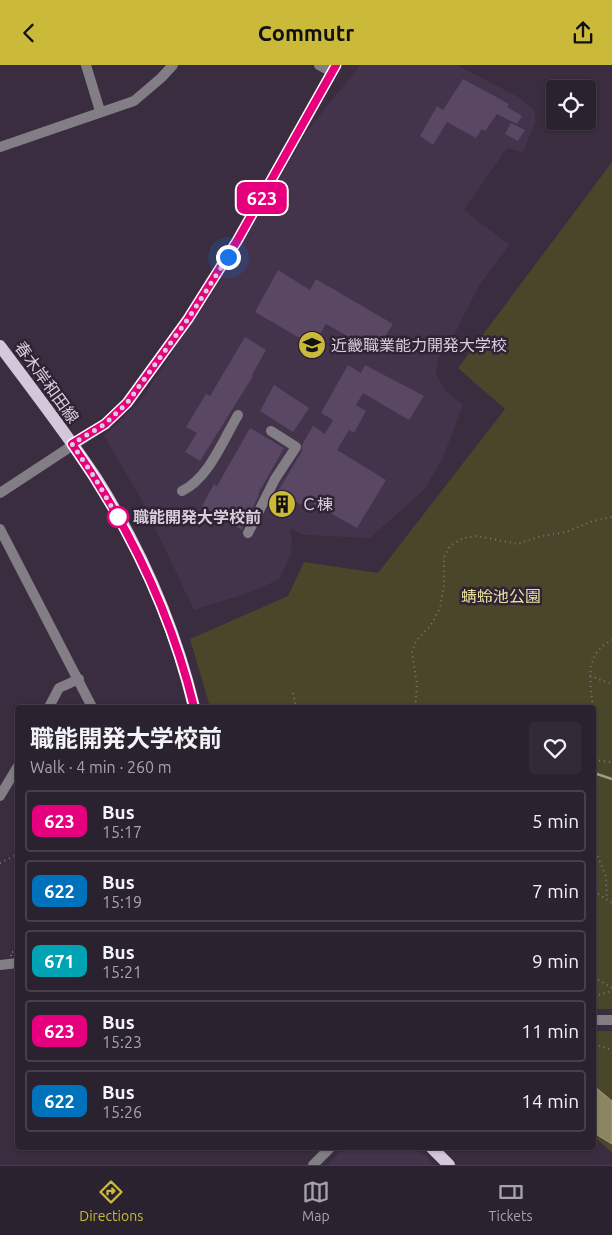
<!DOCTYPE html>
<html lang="en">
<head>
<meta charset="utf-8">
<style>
  :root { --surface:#2b222f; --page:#332a37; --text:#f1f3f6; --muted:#a6a4aa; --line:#473f4b; --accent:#cbba39 }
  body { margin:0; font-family:Ubuntu,"Noto Sans JP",sans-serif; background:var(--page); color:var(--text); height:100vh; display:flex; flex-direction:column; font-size:19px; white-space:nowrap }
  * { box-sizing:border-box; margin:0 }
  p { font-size:16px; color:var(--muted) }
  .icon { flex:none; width:28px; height:28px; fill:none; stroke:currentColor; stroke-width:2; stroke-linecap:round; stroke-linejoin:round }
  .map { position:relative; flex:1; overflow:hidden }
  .drawer { position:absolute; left:15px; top:640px; width:581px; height:445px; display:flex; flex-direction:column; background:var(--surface); border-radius:5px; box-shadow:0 1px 4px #0004,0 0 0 1px var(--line) }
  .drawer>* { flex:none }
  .badge { padding:0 10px; border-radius:8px; font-size:18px; line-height:32px }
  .fabs { position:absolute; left:546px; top:15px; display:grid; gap:10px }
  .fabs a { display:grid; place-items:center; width:50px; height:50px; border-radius:5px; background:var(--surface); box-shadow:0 1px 4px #0004,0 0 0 1px var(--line); font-size:25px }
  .you { position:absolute; width:25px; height:25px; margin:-12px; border:4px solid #fff; border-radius:50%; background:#1a73e8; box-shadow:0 0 0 8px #1a73e833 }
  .map>.badge { position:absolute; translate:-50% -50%; box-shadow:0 0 0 2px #fff }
  .round { display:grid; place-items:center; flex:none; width:52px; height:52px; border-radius:5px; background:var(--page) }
  .head { display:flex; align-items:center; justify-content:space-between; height:85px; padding:0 15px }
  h1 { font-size:24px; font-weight:700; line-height:38px }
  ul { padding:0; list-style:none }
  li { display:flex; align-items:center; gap:15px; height:62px; margin:0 10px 8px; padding:0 5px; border:2px solid var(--line); border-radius:5px }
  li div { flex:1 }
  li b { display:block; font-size:19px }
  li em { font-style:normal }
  li .badge { min-width:55px; font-weight:700; text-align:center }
  header { display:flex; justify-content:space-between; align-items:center; height:65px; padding:0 15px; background:var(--accent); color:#111; font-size:22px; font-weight:700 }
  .dock { display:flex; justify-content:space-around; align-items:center; height:70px; border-top:1px solid var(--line); background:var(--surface); font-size:14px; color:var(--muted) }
  .dock a { display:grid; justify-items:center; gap:2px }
  .dock .selected { color:var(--accent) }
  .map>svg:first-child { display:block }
  .built { fill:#43334b }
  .green { fill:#4a462a }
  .water { fill:#8b8661; stroke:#a29c86 }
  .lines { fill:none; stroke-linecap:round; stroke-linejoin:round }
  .stream { stroke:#a29c86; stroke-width:2.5 }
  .building { fill:#5a4764 }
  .path { stroke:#7e7483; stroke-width:2; stroke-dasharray:1 4; stroke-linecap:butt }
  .minor { stroke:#837d86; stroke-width:10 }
  .major { stroke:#d3c7da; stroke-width:12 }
  .line-casing { stroke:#fff; stroke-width:11 }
  .line { stroke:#e6007e; stroke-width:8 }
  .walk { stroke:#d6cfdb; stroke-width:5; stroke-dasharray:0 9 }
  .stop-dot { fill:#fff; stroke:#e6007e; stroke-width:2.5 }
  .labels { text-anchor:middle; stroke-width:5; stroke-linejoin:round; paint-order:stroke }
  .poi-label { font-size:16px; fill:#d6cfdb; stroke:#2f2335; text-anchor:start }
  .street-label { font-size:16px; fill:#d6cfdb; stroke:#2f2335 }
  .stop-label { font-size:16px; font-weight:bold; fill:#d6cfdb; stroke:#2f2335; text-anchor:start }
  .park-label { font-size:16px; fill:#eae1a0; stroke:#2f2335 }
</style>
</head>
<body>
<header><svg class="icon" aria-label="back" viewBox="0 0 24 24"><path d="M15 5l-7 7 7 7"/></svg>Commutr<svg class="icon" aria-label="share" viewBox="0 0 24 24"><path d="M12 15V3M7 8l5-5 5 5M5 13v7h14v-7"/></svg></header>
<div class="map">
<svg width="612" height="1100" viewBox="0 0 612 1100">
  <rect width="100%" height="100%" fill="#392d3f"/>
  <path class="built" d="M360,0H457L518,32L535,46V57L523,87L507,83L464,145L510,180L480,219L456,266L438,294L436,309L445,325L463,340L443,393L424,425L370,473L304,470L290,464L292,474L291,487L280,514L248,528L194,545L141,434L104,371L140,336L218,219L307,66Z
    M344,1083H417L435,1100H327Z"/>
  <path class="green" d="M612,97V944H594V642H210L190,574L288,531L304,497L378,508L505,344L458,303Z
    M594,966H612V1088L594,1071Z"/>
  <path class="water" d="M594,1021L612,1036V1079L594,1068Z"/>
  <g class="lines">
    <path class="stream" d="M594,708L612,714"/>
  </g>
  <path class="building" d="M463,14L509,39L507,42L522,51L517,59L497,49L485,66L482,64L476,73L447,57L433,80L420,71L437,41L443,45Z
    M511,58L525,65L518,76L505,69Z
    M278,205L310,225L316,214L393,259L375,287L326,259L313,281L255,247Z
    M245,272L266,285L252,310L253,311L200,396L185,387L197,368L186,362L206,329L210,331Z
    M348,300L361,308L365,300L424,331L409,355L363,328L356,340L366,346L354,368L349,365L337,385L386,415L357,463L309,436L305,442L296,437L290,448L271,438L302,386V380L313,361L325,369L333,355L321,348Z
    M274,320L309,343L293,367L260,346Z
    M250,363L284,383L258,429L259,430L242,465L202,441L214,419L217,421Z"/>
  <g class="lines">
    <path class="path" d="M590,611L612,619
      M293,628L296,642
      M415,642L417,620L412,587L416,576L431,560L440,543L444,520V492L450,481L463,473L477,471L518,479L538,472L566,467L593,456L612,452
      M593,642C590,617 584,589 612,575
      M594,695L612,697
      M594,782L606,812L607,834
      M0,798L18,789
      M594,826L612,838
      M11,891V887H18
      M594,912L612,923
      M594,931L612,926
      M594,979L612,985"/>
    <path class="minor" d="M86,0L100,46
      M319,0L332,7
      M0,82L134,36L161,13L173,0
      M182,426C209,413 223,375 238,350
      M0,428L105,359L127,338L188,254L228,192L336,0
      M0,464L92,642
      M248,468L275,414L296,382L271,366
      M49,642L59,623L79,614
      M0,731L18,701
      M0,900L18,898
      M594,955H612
      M313,1100L331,1082"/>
    <path class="major" d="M0,281C32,324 66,368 96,413C140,483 175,562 194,642
      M431,1082L449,1100"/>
  </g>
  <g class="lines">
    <g class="line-casing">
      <path id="line" d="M194,642C171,548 128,459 72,379L105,359L127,338L188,254L237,176L336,0"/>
    </g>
    <use href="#line" class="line"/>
    <path class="walk" d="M118,452L121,458L95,413L72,379L105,359L127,338L188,254L228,192"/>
  </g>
  <defs>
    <g id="university-disc" transform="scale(1.4375)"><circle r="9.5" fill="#cbba39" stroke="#2f2335"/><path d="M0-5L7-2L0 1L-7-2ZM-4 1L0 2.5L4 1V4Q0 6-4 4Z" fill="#111"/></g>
    <g id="building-disc" transform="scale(1.4375)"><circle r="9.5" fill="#cbba39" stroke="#2f2335"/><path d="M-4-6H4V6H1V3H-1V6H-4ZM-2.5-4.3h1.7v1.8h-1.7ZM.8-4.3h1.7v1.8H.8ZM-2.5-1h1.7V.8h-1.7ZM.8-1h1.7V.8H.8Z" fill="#111"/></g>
  </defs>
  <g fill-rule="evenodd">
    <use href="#university-disc" x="312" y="280"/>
    <use href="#building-disc" x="282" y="439"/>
  </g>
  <circle class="stop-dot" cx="118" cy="452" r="10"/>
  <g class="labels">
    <g class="poi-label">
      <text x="331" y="286">近畿職業能力開発大学校</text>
      <text x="301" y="445">Ｃ棟</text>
    </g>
    <g class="street-label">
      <text transform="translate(47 317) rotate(54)" y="6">春木岸和田線</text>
    </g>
    <g class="stop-label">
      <text x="133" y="458">職能開発大学校前</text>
    </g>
    <g class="park-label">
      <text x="501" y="537">蜻蛉池公園</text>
    </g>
  </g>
</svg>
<div class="fabs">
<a><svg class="icon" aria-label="locate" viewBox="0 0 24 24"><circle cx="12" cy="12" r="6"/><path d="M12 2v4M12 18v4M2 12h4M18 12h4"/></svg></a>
</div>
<div class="you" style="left:228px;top:192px"></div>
<b class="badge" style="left:262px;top:133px;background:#e6007e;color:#fff">623</b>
<section class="drawer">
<div class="head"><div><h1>職能開発大学校前</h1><p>Walk · 4 min · 260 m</p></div><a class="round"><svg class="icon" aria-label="heart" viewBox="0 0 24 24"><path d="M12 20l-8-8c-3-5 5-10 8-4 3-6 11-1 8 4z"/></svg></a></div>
<ul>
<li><span class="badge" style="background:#e6007e;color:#fff">623</span><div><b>Bus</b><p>15:17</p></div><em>5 min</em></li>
<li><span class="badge" style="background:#0072bc;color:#fff">622</span><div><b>Bus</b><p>15:19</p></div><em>7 min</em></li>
<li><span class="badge" style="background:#00a3b4;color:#fff">671</span><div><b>Bus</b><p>15:21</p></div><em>9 min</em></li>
<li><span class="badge" style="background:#e6007e;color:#fff">623</span><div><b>Bus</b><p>15:23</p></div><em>11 min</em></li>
<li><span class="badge" style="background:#0072bc;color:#fff">622</span><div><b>Bus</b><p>15:26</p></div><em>14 min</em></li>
</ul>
</section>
</div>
<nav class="dock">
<a class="selected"><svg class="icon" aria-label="directions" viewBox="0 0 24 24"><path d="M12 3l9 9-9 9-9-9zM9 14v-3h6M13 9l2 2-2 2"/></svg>Directions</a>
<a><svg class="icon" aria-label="map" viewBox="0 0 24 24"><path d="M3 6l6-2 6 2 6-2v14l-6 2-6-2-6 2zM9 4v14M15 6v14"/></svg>Map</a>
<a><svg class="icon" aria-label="tickets" viewBox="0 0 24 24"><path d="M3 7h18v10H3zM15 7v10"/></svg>Tickets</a>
</nav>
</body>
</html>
